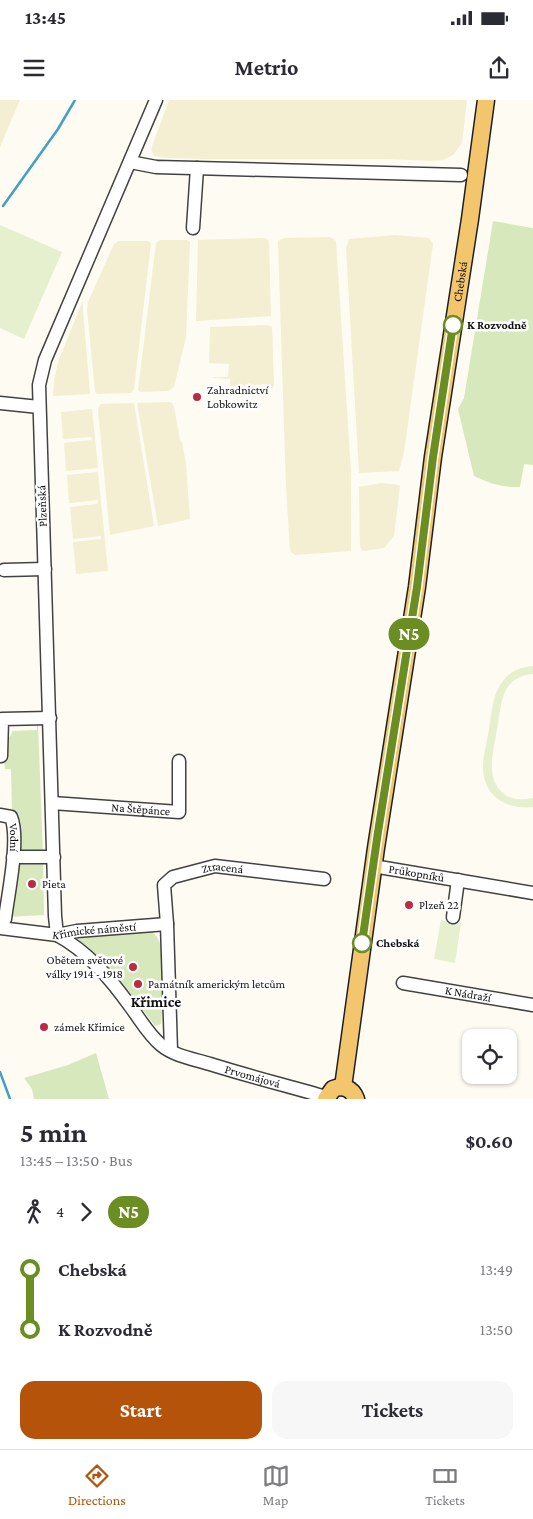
<!DOCTYPE html>
<html lang="en">
<head>
<meta charset="utf-8">
<style>
  :root { --surface:#fff; --page:#f7f7f7; --text:#2b2b33; --muted:#7c7c81; --line:#e1e1e2; --accent:#b45309 }
  body { margin:0; font-family:"Crimson Pro",serif; background:var(--page); color:var(--text); height:100vh; display:flex; flex-direction:column; font-size:19px; white-space:nowrap }
  * { box-sizing:border-box; margin:0 }
  p { font-size:16px; color:var(--muted) }
  .icon { flex:none; width:28px; height:28px; fill:none; stroke:currentColor; stroke-width:2; stroke-linecap:round; stroke-linejoin:round }
  .map { position:relative; height:999px; overflow:hidden }
  .side { display:flex; flex-direction:column; background:var(--surface); flex:1 }
  .side>* { flex:none }
  .badge { padding:0 10px; border-radius:16px; font-size:18px; line-height:32px }
  .tools { position:absolute; left:462px; top:929px; display:grid; gap:10px }
  .tools a { display:grid; place-items:center; width:55px; height:55px; border-radius:10px; background:var(--surface); box-shadow:0 1px 4px #0004; font-size:25px }
  .map>.badge { position:absolute; translate:-50% -50%; box-shadow:0 0 0 2px #fff }
  .legs { display:flex; align-items:center; gap:8px; height:55px; padding:0 20px; font-size:16px }
  .legs p { margin-inline-start:auto }
  .summary { display:flex; align-items:center; justify-content:space-between; height:85px; padding:0 20px }
  h1 { font-size:28px; font-weight:700; line-height:38px }
  .primary-button { display:flex; gap:10px; margin-top:auto; padding:10px 20px }
  .primary-button a { flex:1; height:58px; border-radius:15px; background:var(--accent); color:#fff; font-size:20px; font-weight:700; line-height:58px; text-align:center }
  .primary-button a+a { background:var(--page); color:var(--text) }
  ul { padding:0 20px; list-style:none }
  li { display:flex; align-items:center; gap:18px; height:60px; font-size:19px }
  li i { display:grid; place-items:center; width:8px; height:100%; margin:0 6px; background:currentColor }
  li i::after { content:''; width:12px; height:12px; margin:-6px; border:4px solid; border-radius:50%; background:var(--surface) }
  li p { margin-inline-start:auto }
  li:first-child i { background:linear-gradient(#0000 50%,currentColor 0) }
  li:last-child i { background:linear-gradient(currentColor 50%,#0000 0) }
  .status { display:flex; justify-content:space-between; align-items:center; height:35px; padding:0 25px; background:var(--surface); direction:ltr }
  .status svg { height:14px; fill:currentColor }
  header { display:flex; justify-content:space-between; align-items:center; height:65px; padding:0 20px; background:var(--surface); font-size:22px; font-weight:700 }
  .tab-bar { display:flex; justify-content:space-around; align-items:center; height:70px; border-top:1px solid var(--line); background:var(--surface); font-size:14px; color:var(--muted) }
  .tab-bar a { display:grid; justify-items:center; gap:2px }
  .tab-bar .on { color:var(--accent) }
  .map>svg:first-child { display:block }
  .farmland { fill:#f4eed3 }
  .green { fill:#d7e8bc }
  .pitch { fill:#e7f0ce }
  .lines { fill:none; stroke-linecap:round; stroke-linejoin:round }
  .stream { stroke:#439fc8; stroke-width:2.5 }
  .minor-casing { stroke:#424242; stroke-width:15 }
  .major-casing { stroke:#202020; stroke-width:19 }
  .minor { stroke:#fff; stroke-width:12 }
  .major { stroke:#f3c66e; stroke-width:16 }
  .line-1-casing { stroke:#fff; stroke-width:11 }
  .line-1 { stroke:#6b8e23; stroke-width:8 }
  .stop-1-dot { fill:#fff; stroke:#6b8e23; stroke-width:2.5 }
  .poi-dot { fill:#ba2c41; stroke:#fff; stroke-width:2 }
  .labels { text-anchor:middle; stroke-width:5; stroke-linejoin:round; paint-order:stroke }
  .street-label { font-size:12px; fill:#0f0f0f; stroke:#fff }
  .stop-label { font-size:12px; font-weight:bold; fill:#0f0f0f; stroke:#fff; text-anchor:start }
  .poi-label { font-size:12px; fill:#0f0f0f; stroke:#fff; text-anchor:start }
  .quarter-label { font-size:15px; font-weight:bold; fill:#0f0f0f; stroke:#fff }
</style>
</head>
<body>
<div class="status"><b>13:45</b><svg viewBox="0 0 49 12"><path d="M0 12V9h3v3zM5 12V6h3v6zM10 12V3h3v9zM15 12V0h3v12zM26 1h20v11H26zM47 4h2v5h-2z"/></svg></div>
<header><svg class="icon" aria-label="menu" viewBox="0 0 24 24"><path d="M4 6h16M4 12h16M4 18h16"/></svg>Metrio<svg class="icon" aria-label="share" viewBox="0 0 24 24"><path d="M12 15V3M7 8l5-5 5 5M5 13v7h14v-7"/></svg></header>
<div class="map">
<svg width="533" height="999" viewBox="0 0 533 999">
  <rect width="100%" height="100%" fill="#fefbf2"/>
  <path class="farmland" d="M0,0H20L0,47Z
    M169,0H467L462,43L453,55L443,60L432,61L387,59H205L168,58L154,56L151,49Z
    M395,135L429,138L433,144L404,352L399,371L359,373L346,148L349,139Z
    M330,137L336,141L351,372V451L295,455L290,451L286,387L278,141L284,138Z
    M265,138L269,141L271,216L196,221L198,140Z
    M160,140H187L190,142L186,237L174,287L168,291L140,292L138,290L156,143Z
    M118,141H148L151,143L134,289L131,293L97,294L95,292L87,209L88,202L114,144Z
    M83,200V210L90,294L53,296L54,281L58,262Z
    M267,225L272,227L274,285L272,289L269,284L230,286V279L213,278V277H228L229,264L209,263L210,227Z
    M169,302L172,303L174,307L180,340L182,342L186,364L190,419L158,426L137,303Z
    M134,303L154,426L110,435L98,310L99,306L101,304Z
    M92,309L98,368L66,371L64,343L92,340L91,337L63,339L61,312Z
    M98,372L108,471L76,474L73,442L101,439V436L73,439L70,407L97,404L98,400L69,403L67,375Z
    M381,383L400,385L394,436L384,448L364,451L361,450L360,445L359,387Z"/>
  <path class="green" d="M493,121L533,128V365L524,364L520,387C501,387 491,384 474,376L458,309L464,298Z
    M37,624H38L43,753L19,752L12,713L11,669H5L2,646L11,635L12,631L37,630Z
    M17,761H43L44,815L7,817Z
    M144,830C147,831 150,831 152,832C171,844 163,904 161,924L155,926L118,878L76,837Z
    M96,953L109,999H34L32,989L24,978L68,965Z"/>
  <path class="pitch" d="M0,125L62,152L24,239L0,228Z
    M533,566V574C522,575 513,579 507,588C500,599 500,616 497,629C494,651 483,681 507,696C515,700 524,700 533,698V707C506,710 483,696 483,667C483,655 487,641 489,629C492,613 492,594 503,581C510,571 521,567 533,566Z
    M441,820L461,823L455,863L434,859Z"/>
  <g class="lines">
    <path class="stream" d="M3,106L58,29L75,0
      M0,972L10,999"/>
    <g class="minor-casing">
      <g id="minor">
        <path d="M130,62L156,67L461,75"/>
        <path d="M193,128L197,68"/>
        <path d="M0,303L39,307"/>
        <path d="M4,470L45,469"/>
        <path d="M1,656L2,619L50,618"/>
        <path id="s1" d="M52,703L179,712V661"/>
        <path id="s2" d="M0,715L11,717C20,739 8,794 5,819"/>
        <path d="M13,757H54"/>
        <path id="s3" d="M373,766L533,793"/>
        <path d="M453,817L458,780"/>
        <path id="s4" d="M0,828L57,835L77,831L167,824"/>
        <path d="M57,835L55,816L39,285L45,260L156,0"/>
        <path id="s5" d="M57,835C87,851 110,878 130,906C140,919 148,934 161,945C174,956 194,959 210,964C248,976 288,986 326,997"/>
        <path id="s6" d="M403,883L533,905"/>
        <path id="s7" d="M171,951L167,824L164,785L173,777L215,766L324,779"/>
      </g>
    </g>
    <g class="major-casing">
      <g id="major">
        <path id="s8" d="M343,987L376,748L417,487L433,357L470,119L486,0"/>
        <path d="M326,999L333,989C343,985 352,988 356,999"/>
      </g>
    </g>
    <use href="#minor" class="minor"/>
    <use href="#major" class="major"/>
  </g>
  <g class="lines">
    <g class="line-1-casing">
      <path id="line-1" d="M362,843L378,732L417,487L433,357L453,225"/>
    </g>
    <use href="#line-1" class="line-1"/>
  </g>
  <g class="stop-1-dot">
    <circle cx="453" cy="225" r="9"/>
    <circle cx="362" cy="843" r="9"/>
  </g>
  <g class="poi-dot">
    <circle cx="197" cy="297" r="5"/>
    <circle cx="32" cy="784" r="5"/>
    <circle cx="409" cy="805" r="5"/>
    <circle cx="133" cy="867" r="5"/>
    <circle cx="138" cy="884" r="5"/>
    <circle cx="44" cy="927" r="5"/>
  </g>
  <g class="labels">
    <g class="street-label">
      <text dy="4" stroke="none"><textPath href="#s8" startOffset="814">Chebská</textPath></text>
      <text transform="translate(42 406) rotate(-92)" y="4">Plzeňská</text>
      <text dy="4" stroke="none"><textPath href="#s1" startOffset="89">Na Štěpánce</textPath></text>
      <text dy="4" stroke="none"><textPath href="#s2" startOffset="32">Vodní</textPath></text>
      <text dy="4" stroke="none"><textPath href="#s7" startOffset="229">Ztracená</textPath></text>
      <text dy="4" stroke="none"><textPath href="#s3" startOffset="44">Průkopníků</textPath></text>
      <text dy="4" stroke="none"><textPath href="#s4" startOffset="95">Křimické náměstí</textPath></text>
      <text dy="4" stroke="none"><textPath href="#s6" startOffset="66">K Nádraží</textPath></text>
      <text dy="4" stroke="none"><textPath href="#s5" startOffset="250">Prvomájová</textPath></text>
    </g>
    <g class="stop-label">
      <text x="467" y="229">K Rozvodně</text>
      <text x="376" y="847">Chebská</text>
    </g>
    <g class="poi-label">
      <text x="207" y="294">Zahradnictví<tspan x="207" dy="14">Lobkowitz</tspan></text>
      <text x="42" y="788">Pieta</text>
      <text x="419" y="809">Plzeň 22</text>
      <text x="123" y="864" text-anchor="end">Obětem světové<tspan x="123" dy="14">války 1914 - 1918</tspan></text>
      <text x="148" y="888">Památník americkým letcům</text>
      <text x="54" y="931">zámek Křimice</text>
    </g>
    <g class="quarter-label">
      <text x="156" y="907">Křimice</text>
    </g>
  </g>
</svg>
<div class="tools">
<a><svg class="icon" aria-label="locate" viewBox="0 0 24 24"><circle cx="12" cy="12" r="6"/><path d="M12 2v4M12 18v4M2 12h4M18 12h4"/></svg></a>
</div>
<b class="badge" style="left:409px;top:534px;background:#6b8e23;color:#fff">N5</b>
</div>
<section class="side">
<div class="summary"><div><h1>5 min</h1><p>13:45 – 13:50 · Bus</p></div><b>$0.60</b></div>
<div class="legs"><svg class="icon" aria-label="walk" viewBox="0 0 24 24"><circle cx="13" cy="4" r="2"/><path d="M13 8l-2 6 4 7M11 14l-3 7M7 12l3-4h3l4 4"/></svg>4<svg class="icon" aria-label="forward" viewBox="0 0 24 24"><path d="M9 5l7 7-7 7"/></svg><b class="badge" style="background:#6b8e23;color:#fff">N5</b></div>
<ul>
<li><i style="color:#6b8e23"></i><b>Chebská</b><p>13:49</p></li>
<li><i style="color:#6b8e23"></i><b>K Rozvodně</b><p>13:50</p></li>
</ul>
<div class="primary-button"><a>Start</a><a>Tickets</a></div>
</section>
<nav class="tab-bar">
<a class="on"><svg class="icon" aria-label="directions" viewBox="0 0 24 24"><path d="M12 3l9 9-9 9-9-9zM9 14v-3h6M13 9l2 2-2 2"/></svg>Directions</a>
<a><svg class="icon" aria-label="map" viewBox="0 0 24 24"><path d="M3 6l6-2 6 2 6-2v14l-6 2-6-2-6 2zM9 4v14M15 6v14"/></svg>Map</a>
<a><svg class="icon" aria-label="tickets" viewBox="0 0 24 24"><path d="M3 7h18v10H3zM15 7v10"/></svg>Tickets</a>
</nav>
</body>
</html>
